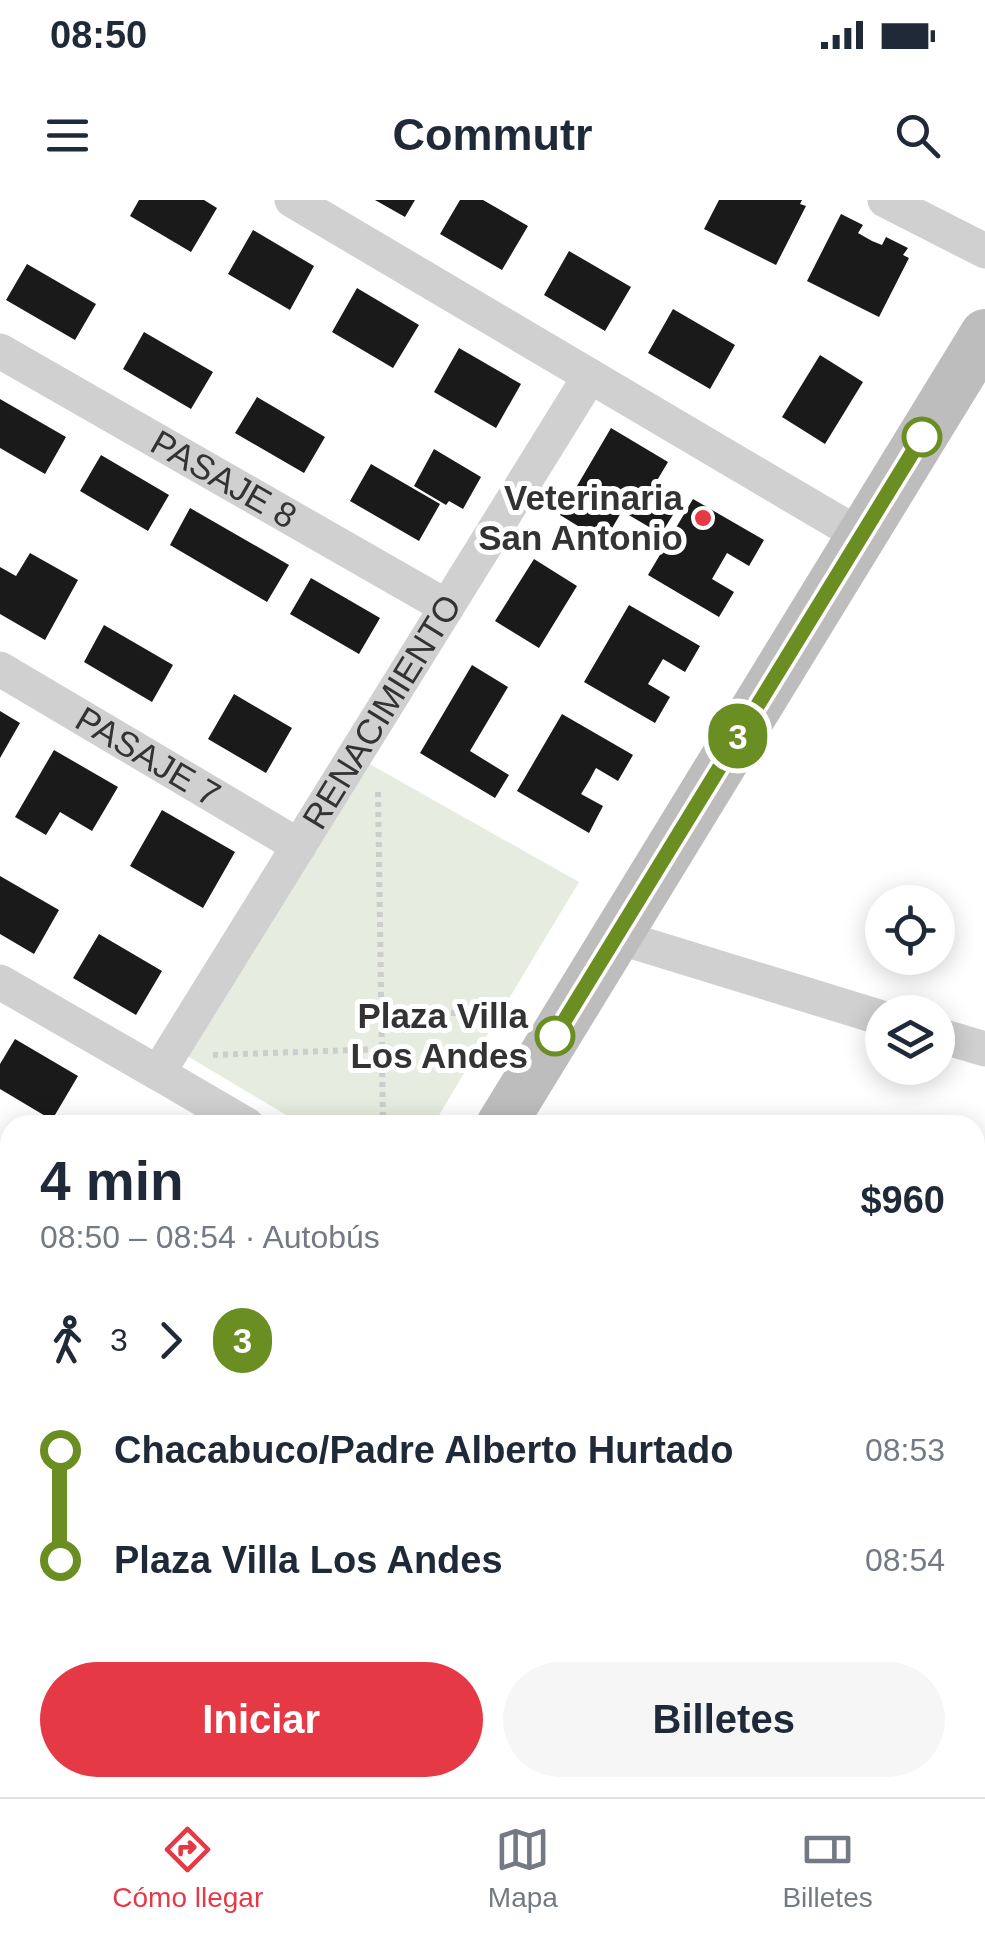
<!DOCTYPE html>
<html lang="es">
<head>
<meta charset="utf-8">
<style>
  :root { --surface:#fff; --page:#f6f6f7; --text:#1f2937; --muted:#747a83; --line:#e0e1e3; --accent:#e63946 }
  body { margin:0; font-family:Arial,sans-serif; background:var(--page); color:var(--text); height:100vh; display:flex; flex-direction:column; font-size:38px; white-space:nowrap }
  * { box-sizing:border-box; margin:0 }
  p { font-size:32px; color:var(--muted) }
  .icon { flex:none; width:55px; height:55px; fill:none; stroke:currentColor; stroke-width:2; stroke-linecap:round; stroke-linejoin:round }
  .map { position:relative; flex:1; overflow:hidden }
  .side { position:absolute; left:0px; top:915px; width:985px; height:682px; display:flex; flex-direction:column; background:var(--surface); border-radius:30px 30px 0 0; box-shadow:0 5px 25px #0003 }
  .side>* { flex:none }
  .badge { padding:0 20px; border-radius:32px; font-size:35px; line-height:65px }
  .fabs { position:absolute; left:865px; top:685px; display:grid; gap:20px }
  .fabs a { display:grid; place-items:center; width:90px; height:90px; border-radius:50%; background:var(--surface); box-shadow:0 5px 25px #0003; font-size:50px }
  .map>.badge { position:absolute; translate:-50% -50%; box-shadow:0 0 0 5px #fff }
  .legs { display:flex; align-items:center; gap:15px; height:110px; padding:0 40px; font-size:32px }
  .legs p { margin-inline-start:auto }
  .overview { display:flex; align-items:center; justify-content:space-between; height:170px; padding:0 40px }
  h1 { font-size:55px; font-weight:700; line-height:75px }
  .action { display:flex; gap:20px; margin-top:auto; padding:20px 40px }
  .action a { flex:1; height:115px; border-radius:60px; background:var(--accent); color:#fff; font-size:40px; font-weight:700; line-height:115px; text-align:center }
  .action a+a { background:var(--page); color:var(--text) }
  ul { padding:0 40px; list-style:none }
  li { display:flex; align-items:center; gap:35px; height:110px; font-size:38px }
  li i { display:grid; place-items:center; width:15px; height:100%; margin:0 12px; background:currentColor }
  li i::after { content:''; width:25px; height:25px; margin:-12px; border:8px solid; border-radius:50%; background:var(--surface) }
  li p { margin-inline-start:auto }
  li:first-child i { background:linear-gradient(#0000 50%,currentColor 0) }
  li:last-child i { background:linear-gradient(currentColor 50%,#0000 0) }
  .status { display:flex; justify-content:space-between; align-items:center; height:70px; padding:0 50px; background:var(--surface); direction:ltr }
  .status svg { height:28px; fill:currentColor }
  header { display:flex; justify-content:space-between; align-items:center; height:130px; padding:0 40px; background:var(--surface); font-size:45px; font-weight:700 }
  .tabs { display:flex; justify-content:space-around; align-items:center; height:140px; border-top:2px solid var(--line); background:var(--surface); font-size:28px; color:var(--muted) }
  .tabs a { display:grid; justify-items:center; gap:5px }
  .tabs .active { color:var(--accent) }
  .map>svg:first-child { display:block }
  .green { fill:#e6ecdf }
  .building { fill:#1a1a1a }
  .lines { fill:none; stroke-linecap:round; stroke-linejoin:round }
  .path { stroke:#cdcdcd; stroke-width:6; stroke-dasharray:5 5; stroke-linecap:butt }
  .street { stroke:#d0d0d0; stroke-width:35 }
  .secondary { stroke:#bdbdbd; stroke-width:50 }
  .line-1-casing { stroke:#fff; stroke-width:22 }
  .line-1 { stroke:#6b8e23; stroke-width:15 }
  .stop-1-dot { fill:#fff; stroke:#6b8e23; stroke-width:5 }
  .poi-dot { fill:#e63946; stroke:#fff; stroke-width:4 }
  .labels { text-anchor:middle; stroke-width:10; stroke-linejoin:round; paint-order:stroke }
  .street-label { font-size:35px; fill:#333; stroke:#fff }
  .poi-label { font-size:35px; font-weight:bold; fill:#333; stroke:#fff; text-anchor:end }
  .stop-label { font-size:35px; font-weight:bold; fill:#333; stroke:#fff; text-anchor:end }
</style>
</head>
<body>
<div class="status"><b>08:50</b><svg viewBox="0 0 49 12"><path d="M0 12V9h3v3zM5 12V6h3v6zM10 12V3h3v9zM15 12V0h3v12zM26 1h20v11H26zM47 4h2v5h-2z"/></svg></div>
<header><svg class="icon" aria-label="menu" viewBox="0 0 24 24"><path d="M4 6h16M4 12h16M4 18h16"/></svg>Commutr<svg class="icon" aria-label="search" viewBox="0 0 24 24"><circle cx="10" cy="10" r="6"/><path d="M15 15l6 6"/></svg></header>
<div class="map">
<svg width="985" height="1597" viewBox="0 0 985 1597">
  <rect width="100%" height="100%" fill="#fff"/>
  <path class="green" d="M366,562L579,682L433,925H303L184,854Z"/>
  <path class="building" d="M139,0H204L217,8L191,52L130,16Z
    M375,0H415L405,17Z
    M460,0H483L528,26L502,70L440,34Z
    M719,0H802L800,4L806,6L776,65L704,29Z
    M841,14L863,25L858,33L872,41L882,45L886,37L908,48L903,55L909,58L879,117L807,81Z
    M253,30L314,66L290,110L228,74Z
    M569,51L631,87L605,131L544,95Z
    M27,64L96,104L75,140L6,100Z
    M357,88L419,125L393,168L332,132Z
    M673,109L735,145L710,189L648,153Z
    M144,132L213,172L191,209L123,169Z
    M459,148L521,184L496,228L434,192Z
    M820,155L863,182L825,244L782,217Z
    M257,197L325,237L304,273L235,233Z
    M0,199L66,237L45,274L0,248Z
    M611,228L668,262L649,294L676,310L661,334L622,311L604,342L560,315Z
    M434,249L481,277L463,309L449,301L446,305L414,286Z
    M101,255L169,295L148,331L80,291Z
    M371,264L440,304L419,341L350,301Z
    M693,299L764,340L749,366L727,353L712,379L734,392L719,417L648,375Z
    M190,308L289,365L267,402L170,345Z
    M30,353L78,380L45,440L0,414V367L16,376Z
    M534,359L577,386L539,448L495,421Z
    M311,378L380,418L359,454L290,414Z
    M629,405L700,446L685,472L663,459L648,484L670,497L655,523L584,482Z
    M104,425L173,465L152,502L84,462Z
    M472,465L508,487L470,551L509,575L495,598L420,553Z
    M234,494L292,528L266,573L208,539Z
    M0,511L20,523L0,558Z
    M562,514L633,555L618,581L596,568L589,581L581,594L603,606L589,633L517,591Z
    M54,550L118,587L92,631L60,612L46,635L15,617Z
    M162,610L235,652L203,708L130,666Z
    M0,676L59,710L34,754L0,734Z
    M99,734L162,771L136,815L73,778Z
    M15,839L78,876L52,920L0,889V864Z
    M0,977L10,982V1025L0,1043Z
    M10,1167V1211L0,1205V1184Z
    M0,1467L10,1473V1549L0,1543Z"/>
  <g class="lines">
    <path class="path" d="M378,592L383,925
      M381,813H490L511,826
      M213,855L382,849"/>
    <g class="street">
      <path d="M292,0L590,176"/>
      <path d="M885,0L985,51"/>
      <path id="s1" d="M0,151L447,407"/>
      <path id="s2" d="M0,469L299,646"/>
      <path d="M615,736L882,818"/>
      <path d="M0,782L158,873"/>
      <path d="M938,835L985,849"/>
      <path id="s3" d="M247,925L158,873L590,176L861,336"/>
      <path d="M0,1109L10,1115"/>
      <path d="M975,1362L985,1334"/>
      <path d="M0,1431L10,1437"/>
      <path d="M802,1588L830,1597"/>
      <path d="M893,1597L896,1588"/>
    </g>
    <path class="secondary" d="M501,925L985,134
      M97,1597L103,1588"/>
  </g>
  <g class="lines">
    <g class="line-1-casing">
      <path id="line-1" d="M555,836L922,237"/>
    </g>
    <use href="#line-1" class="line-1"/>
  </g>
  <g class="stop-1-dot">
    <circle cx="922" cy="237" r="18"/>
    <circle cx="555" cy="836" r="18"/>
  </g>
  <circle class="poi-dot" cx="703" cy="318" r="10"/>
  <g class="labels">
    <g class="street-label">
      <text dy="12" stroke="none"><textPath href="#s1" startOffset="258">PASAJE 8</textPath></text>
      <text dy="12" stroke="none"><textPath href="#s3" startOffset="528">RENACIMIENTO</textPath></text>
      <text dy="12" stroke="none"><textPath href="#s2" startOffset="172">PASAJE 7</textPath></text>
    </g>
    <g class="poi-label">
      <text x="683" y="310">Veterinaria<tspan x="683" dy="40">San Antonio</tspan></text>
    </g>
    <g class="stop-label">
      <text x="528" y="828">Plaza Villa<tspan x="528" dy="40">Los Andes</tspan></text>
    </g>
  </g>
</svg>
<div class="fabs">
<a><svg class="icon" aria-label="locate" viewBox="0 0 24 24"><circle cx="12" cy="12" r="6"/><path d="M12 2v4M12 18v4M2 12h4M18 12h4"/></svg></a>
<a><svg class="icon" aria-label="layers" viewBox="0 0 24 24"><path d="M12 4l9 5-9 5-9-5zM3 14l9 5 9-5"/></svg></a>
</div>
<b class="badge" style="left:738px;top:536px;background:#6b8e23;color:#fff">3</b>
<section class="side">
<div class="overview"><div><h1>4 min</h1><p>08:50 – 08:54 · Autobús</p></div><b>$960</b></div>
<div class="legs"><svg class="icon" aria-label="walk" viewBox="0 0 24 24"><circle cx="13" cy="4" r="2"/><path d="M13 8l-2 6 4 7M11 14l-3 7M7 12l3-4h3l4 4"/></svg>3<svg class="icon" aria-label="forward" viewBox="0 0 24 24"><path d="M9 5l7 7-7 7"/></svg><b class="badge" style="background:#6b8e23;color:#fff">3</b></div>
<ul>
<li><i style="color:#6b8e23"></i><b>Chacabuco/Padre Alberto Hurtado</b><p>08:53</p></li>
<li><i style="color:#6b8e23"></i><b>Plaza Villa Los Andes</b><p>08:54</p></li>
</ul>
<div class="action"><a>Iniciar</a><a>Billetes</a></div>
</section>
</div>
<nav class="tabs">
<a class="active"><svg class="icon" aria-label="directions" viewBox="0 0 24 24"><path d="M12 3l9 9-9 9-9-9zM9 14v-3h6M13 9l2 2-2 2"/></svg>Cómo llegar</a>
<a><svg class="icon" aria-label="map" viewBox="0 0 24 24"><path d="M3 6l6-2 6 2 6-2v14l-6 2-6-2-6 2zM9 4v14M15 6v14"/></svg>Mapa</a>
<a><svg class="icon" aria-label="tickets" viewBox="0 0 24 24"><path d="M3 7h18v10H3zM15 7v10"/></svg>Billetes</a>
</nav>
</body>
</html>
